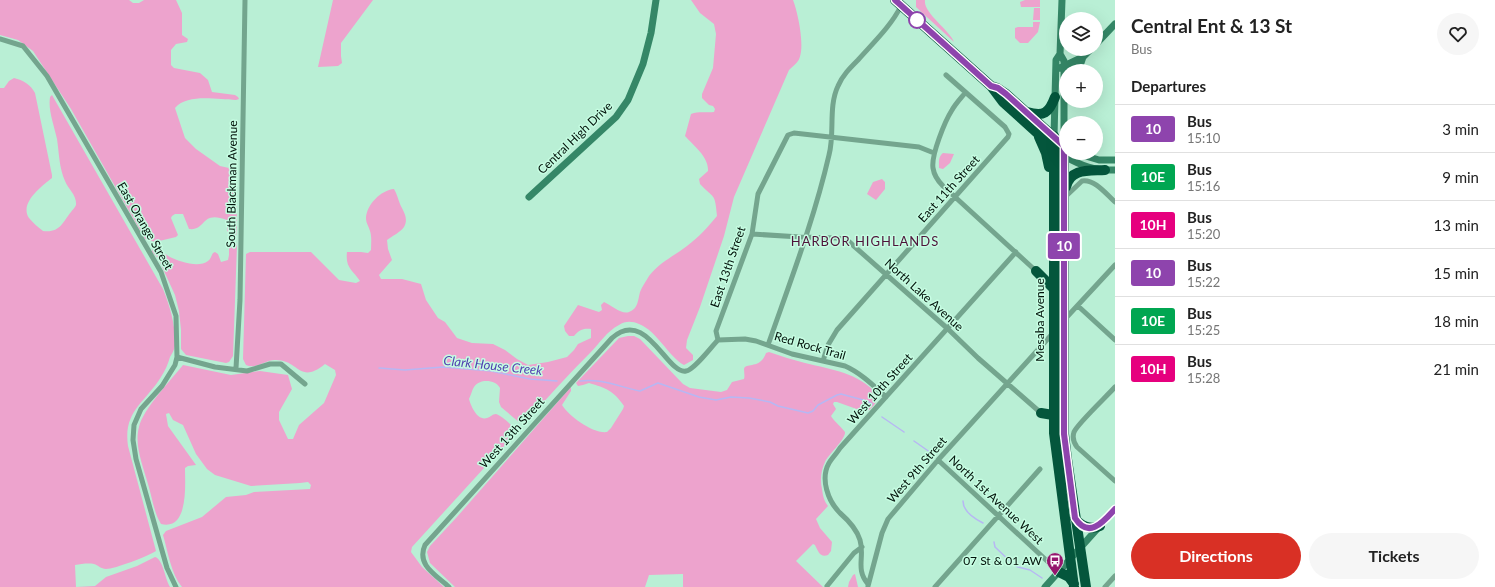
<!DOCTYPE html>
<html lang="en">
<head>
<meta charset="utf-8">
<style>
  :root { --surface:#fff; --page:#f6f6f6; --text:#222; --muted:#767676; --line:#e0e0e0; --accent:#d93025 }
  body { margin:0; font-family:Lato,sans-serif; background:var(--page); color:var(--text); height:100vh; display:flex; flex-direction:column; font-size:15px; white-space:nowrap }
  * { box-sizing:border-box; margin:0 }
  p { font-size:13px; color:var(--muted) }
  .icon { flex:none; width:22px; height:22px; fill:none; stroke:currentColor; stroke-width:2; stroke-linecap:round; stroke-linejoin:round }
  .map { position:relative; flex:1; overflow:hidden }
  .panel { display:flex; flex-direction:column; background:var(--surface); width:380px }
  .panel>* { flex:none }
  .badge { padding:0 8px; border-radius:3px; font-size:14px; line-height:26px }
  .tools { position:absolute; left:1059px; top:12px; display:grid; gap:8px }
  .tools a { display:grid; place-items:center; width:44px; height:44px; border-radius:50%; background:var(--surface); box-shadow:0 4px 16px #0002; font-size:20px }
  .map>.badge { position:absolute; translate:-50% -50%; box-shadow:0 0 0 2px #fff }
  h2 { padding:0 16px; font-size:15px; line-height:36px }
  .round { display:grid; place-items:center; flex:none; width:42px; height:42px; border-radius:21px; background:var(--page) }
  .headline { display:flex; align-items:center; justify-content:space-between; height:68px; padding:0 16px }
  h1 { font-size:19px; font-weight:700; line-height:30px }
  .cta { display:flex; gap:8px; margin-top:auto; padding:8px 16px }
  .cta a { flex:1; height:46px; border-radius:24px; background:var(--accent); color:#fff; font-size:16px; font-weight:700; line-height:46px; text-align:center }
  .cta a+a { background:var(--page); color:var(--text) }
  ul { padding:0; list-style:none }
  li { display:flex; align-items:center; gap:12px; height:48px; padding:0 16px; border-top:1px solid var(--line) }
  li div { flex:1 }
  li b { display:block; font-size:15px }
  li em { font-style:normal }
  li .badge { min-width:44px; font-weight:700; text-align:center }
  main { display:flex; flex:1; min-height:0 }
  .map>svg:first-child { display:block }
  .green { fill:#eda3cd }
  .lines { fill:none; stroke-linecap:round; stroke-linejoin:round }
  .stream { stroke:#b7b7f3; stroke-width:1.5 }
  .street { stroke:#74a58e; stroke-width:5 }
  .secondary { stroke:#358767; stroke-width:7 }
  .highway { stroke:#04563c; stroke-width:10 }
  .line-casing { stroke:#fff; stroke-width:9 }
  .line { stroke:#8e44ad; stroke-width:6 }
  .stop-dot { fill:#fff; stroke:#8e44ad; stroke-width:2 }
  .labels { text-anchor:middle; stroke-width:3; stroke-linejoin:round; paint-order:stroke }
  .street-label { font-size:12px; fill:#001109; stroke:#c6fde2 }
  .poi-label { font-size:12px; fill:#001109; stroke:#c6fde2; text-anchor:end }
  .neighbourhood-label { font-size:13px; letter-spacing:1px; fill:#4e133a; stroke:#c6fde2 }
  .water-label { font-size:13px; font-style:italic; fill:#5140b0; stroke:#c6fde2 }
</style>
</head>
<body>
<main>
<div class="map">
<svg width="1115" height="587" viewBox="0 0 1115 587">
  <rect width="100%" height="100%" fill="#b9efd5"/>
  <path class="green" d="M0,0H129L133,3H139L144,0H176L182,13V35L188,39L187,42L176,44L171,50V65L174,68L200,73L208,80L212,92L235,95L238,97L239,99L236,100C218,100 188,93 175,108L185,138L196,149L220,166L229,168L236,171L237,232L236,235L231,234L227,231V220C200,210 207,231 189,229L183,214H175L172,216L171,218L178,235L176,237L155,242L145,239L71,109L33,51L18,40L0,35Z
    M333,0H373L341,43V56L342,63L338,66L318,67Z
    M691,0H793C798,13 806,49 798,61C796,64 792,67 789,70L734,197L724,236L700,307L687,340L686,348L693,355V360L684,365C668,356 657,331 639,324C632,321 625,321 619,325C607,331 599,344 590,353C568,375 546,399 525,423H520L501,407L499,402L500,388C496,380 480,378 474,387C472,390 471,395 469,399C471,406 477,421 487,418C491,417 492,414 496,414C501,415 515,427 516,433L412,547L411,552L422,567L444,587H182C171,574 168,552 163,535L166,531L202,517L226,497L246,495L254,492L310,489L311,485L308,482L300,483L251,486L215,475L207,469L196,454L183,425L173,420L169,413L166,414L168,426L196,465L188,466L185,468C185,484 189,531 161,524C154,513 152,497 148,484C143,466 134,445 139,427C143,409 171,380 183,365L231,375L260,371L288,375L292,389L279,412V420L288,439H293L299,425L324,403L336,375L335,370L325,364C299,385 299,360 276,360C266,359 256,370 246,365L243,359L246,254L250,252H311L339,280L356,283L360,281C353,270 345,268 347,252H361L368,253L371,250C371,244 372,237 370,231C369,227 366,223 366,219C366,205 381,190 394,189C397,194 398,199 400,204C403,211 409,218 404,227C402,231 391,237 387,240L388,249L392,260L379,275L381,279H402L421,284L426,300L438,318L445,322L457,338L472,343L493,344L505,350L517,359L528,365L548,362L567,357L574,350L578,344L591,338V329C583,328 579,330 574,336H569L565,331L564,326L578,305L599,312L602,310L601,305L604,302C611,305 622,315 629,312C638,309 638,300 640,292C642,287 646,281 649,276C660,262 674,256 687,246C699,237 708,227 717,216C715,192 714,199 700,184L699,179L708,171C709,157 694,146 685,136L691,114C699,111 706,113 714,112L715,109L713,106L709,105L702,98V94L713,68L716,34L714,24L700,13Z
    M916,0H925C923,13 950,30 954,42L916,7Z
    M1025,0H1040V7H1021L1020,2Z
    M1034,8H1040V20H1033Z
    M1033,22H1040L1038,32L1028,43H1020L1015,38V28L1018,27H1033Z
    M14,78C23,80 31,85 35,93L52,175V178C42,186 19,203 29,218C33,223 38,227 43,231C60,233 62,223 71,212C72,210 75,208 76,205C77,195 68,189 65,181C59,168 59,152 57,139C54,125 48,111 50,97L52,95L163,289C170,306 176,327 175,346C174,350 172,354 170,357C168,364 165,371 161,377C145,403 123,411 128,446L156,551C148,556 115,569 106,569C101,569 98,565 94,564C88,563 81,564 75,565L76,587L95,586L106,577L137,566L155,557C163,559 165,579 170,587H0V88H4L9,81Z
    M943,153L954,154L950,163L943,169L939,168C939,162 938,157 943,153Z
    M882,179L885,182V189L876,200L867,194L873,182Z
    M233,242H236L237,245L233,356L229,362L226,363L186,355L181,349V330L179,311L175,295L158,258L152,252L153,249C162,249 164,254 170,257C180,262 199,268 208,261C211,259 211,256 213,253L215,252L218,254L221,262L228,260L229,255V244Z
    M628,336H634L640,339L683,384L690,388L721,392L727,390L732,382L744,379C745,376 744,372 744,369C746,362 760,370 766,353L769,352C781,356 793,360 805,363C833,370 857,372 878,395C878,402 871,410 865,412L837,402H834L833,404L836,409L831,416C833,420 844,430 845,432C846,439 828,455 825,462C821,470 820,480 822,489C823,496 824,501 828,506L816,519L820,528L832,542L831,551L828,555C820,558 818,551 815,545L813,544L796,561L823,587H683V574L649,575L645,587H455L430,563L427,552L430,546L456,518L570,388L571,387V391L562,405C569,416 593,434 607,432L611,428L623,409L624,406C614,391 606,388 589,383L583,385L578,386L576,383L619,338Z
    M855,574L858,587H848L849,582L853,575Z"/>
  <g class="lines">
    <path class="stream" d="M379,368L405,370L443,367L491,371L530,379L557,381
      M580,381C600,378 620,387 640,391L658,383L699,397L716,400L731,397L749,398L770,402L778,406L808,413L813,411L818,405L837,395L841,394L867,401L872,404
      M882,417L904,432
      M914,441L934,455
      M963,501C963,511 975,519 983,523
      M994,542L995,547L1013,564L1018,567L1030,570L1042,578"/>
    <path class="street" d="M0,39L23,46L47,76L161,272L176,316L177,357L175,365L162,386L141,409L134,425L133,440L136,459L167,568L176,587
      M965,93C961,98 956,103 952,110C945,121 931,155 933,168C934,175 938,181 943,186L1036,271
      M1064,198L1082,181C1095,179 1106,194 1115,202
      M752,234L800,237L837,238L847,240L948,329L978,358L1041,413
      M1078,306L1115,340
      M1065,319L1115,265
      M718,340L716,331L752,234L758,194L788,135L794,133L919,147L934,153
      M718,340L745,339L756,341L792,354L845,366C861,373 874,386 886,397
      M768,345C790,282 814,220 829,155C835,133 828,107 838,86C842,76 850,68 858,60C873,43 891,26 901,6
      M177,357L215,367L247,371L270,364H281L305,384
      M823,361L828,345L837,330L1008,137L1009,134L1005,127L946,75
      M236,368L240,300L245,0
      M1115,387C1107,396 1077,424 1074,432C1072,438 1074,443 1077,447L1115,481
      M938,460L1059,572
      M868,584C855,569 865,557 860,540C857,530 848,520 840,513C828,501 820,479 829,463C832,458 837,453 840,448L1016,252
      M827,586L854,553L862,547
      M868,586L882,533L888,519L938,460L1054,332
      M449,587C436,575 416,565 425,545L612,338C646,307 667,375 686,371C694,370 711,347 718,340
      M935,587L1040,469
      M1105,587L1115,576"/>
    <path class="secondary" d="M1062,0L1060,54L1064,61V146L1066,147
      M1096,44L1115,24
      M1060,68L1083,57L1091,49
      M1072,71L1081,63L1083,57
      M1054,136L1056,60L1060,54
      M1076,153L1099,160H1115
      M1064,156C1082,166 1094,171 1115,170
      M529,197L616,117L628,100L643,64L651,33L656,0
      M1045,587L1115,509"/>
    <path class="highway" d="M895,0L991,86L1003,102L1056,150
      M991,86L997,88L1006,94L1064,146V434L1067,459L1086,587
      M1027,112C1044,117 1049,113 1055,97
      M1054,136V433L1074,587
      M1039,137L1046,153L1049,167
      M1066,187C1070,168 1089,171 1105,170
      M1036,271L1054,289
      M1041,413L1053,415L1059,417
      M1075,518C1081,527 1091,530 1100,526
      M1059,572L1069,577L1074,584"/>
  </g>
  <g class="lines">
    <g class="line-casing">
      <path id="line" d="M895,0L991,86L998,88L1006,94L1064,146V434L1075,518C1089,540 1104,521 1115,509"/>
    </g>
    <use href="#line" class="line"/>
  </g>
  <defs>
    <g id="bus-pin" transform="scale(0.9)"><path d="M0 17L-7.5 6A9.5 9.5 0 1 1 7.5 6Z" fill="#95156e" stroke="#c6fde2"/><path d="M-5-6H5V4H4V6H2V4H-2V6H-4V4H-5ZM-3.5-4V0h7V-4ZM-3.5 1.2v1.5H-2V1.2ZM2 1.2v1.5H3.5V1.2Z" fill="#fff"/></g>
  </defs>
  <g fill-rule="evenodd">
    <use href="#bus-pin" x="1055" y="561"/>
  </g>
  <circle class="stop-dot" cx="917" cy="20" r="8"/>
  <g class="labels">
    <g class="street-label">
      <text transform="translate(575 138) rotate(-44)" y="4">Central High Drive</text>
      <text transform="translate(232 184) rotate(-89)" y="4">South Blackman Avenue</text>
      <text transform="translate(949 189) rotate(-48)" y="4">East 11th Street</text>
      <text transform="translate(145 226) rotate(60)" y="4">East Orange Street</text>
      <text transform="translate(728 267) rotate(-71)" y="4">East 13th Street</text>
      <text transform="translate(924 295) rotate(42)" y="4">North Lake Avenue</text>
      <text transform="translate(1040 320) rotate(-90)" y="4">Mesaba Avenue</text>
      <text transform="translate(810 346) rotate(16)" y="4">Red Rock Trail</text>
      <text transform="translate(880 389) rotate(-48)" y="4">West 10th Street</text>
      <text transform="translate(512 433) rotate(-48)" y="4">West 13th Street</text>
      <text transform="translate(917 470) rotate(-49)" y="4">West 9th Street</text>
      <text transform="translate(996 500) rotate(43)" y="4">North 1st Avenue West</text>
    </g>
    <g class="poi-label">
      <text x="1042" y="565">07 St &amp; 01 AW</text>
    </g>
    <g class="neighbourhood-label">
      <text x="865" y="246">HARBOR HIGHLANDS</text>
    </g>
    <g class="water-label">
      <text transform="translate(493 365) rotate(6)" y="5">Clark House Creek</text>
    </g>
  </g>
</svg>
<div class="tools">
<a><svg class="icon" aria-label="layers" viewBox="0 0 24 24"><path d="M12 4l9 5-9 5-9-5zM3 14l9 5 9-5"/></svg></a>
<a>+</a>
<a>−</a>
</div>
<b class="badge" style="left:1064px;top:246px;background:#8e44ad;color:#fff">10</b>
</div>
<section class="panel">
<div class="headline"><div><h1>Central Ent &amp; 13 St</h1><p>Bus</p></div><a class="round"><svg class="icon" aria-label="heart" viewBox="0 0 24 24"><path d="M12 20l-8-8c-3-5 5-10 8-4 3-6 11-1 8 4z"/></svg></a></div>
<h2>Departures</h2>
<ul>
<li><span class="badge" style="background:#8e44ad;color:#fff">10</span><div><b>Bus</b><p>15:10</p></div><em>3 min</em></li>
<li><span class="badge" style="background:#00a651;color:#fff">10E</span><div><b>Bus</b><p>15:16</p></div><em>9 min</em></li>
<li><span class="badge" style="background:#e6007e;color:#fff">10H</span><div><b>Bus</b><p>15:20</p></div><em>13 min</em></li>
<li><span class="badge" style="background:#8e44ad;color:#fff">10</span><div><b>Bus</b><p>15:22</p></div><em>15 min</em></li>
<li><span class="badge" style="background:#00a651;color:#fff">10E</span><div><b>Bus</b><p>15:25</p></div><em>18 min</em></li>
<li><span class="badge" style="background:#e6007e;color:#fff">10H</span><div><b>Bus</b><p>15:28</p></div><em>21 min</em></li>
</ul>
<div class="cta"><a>Directions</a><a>Tickets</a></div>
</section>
</main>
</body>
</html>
